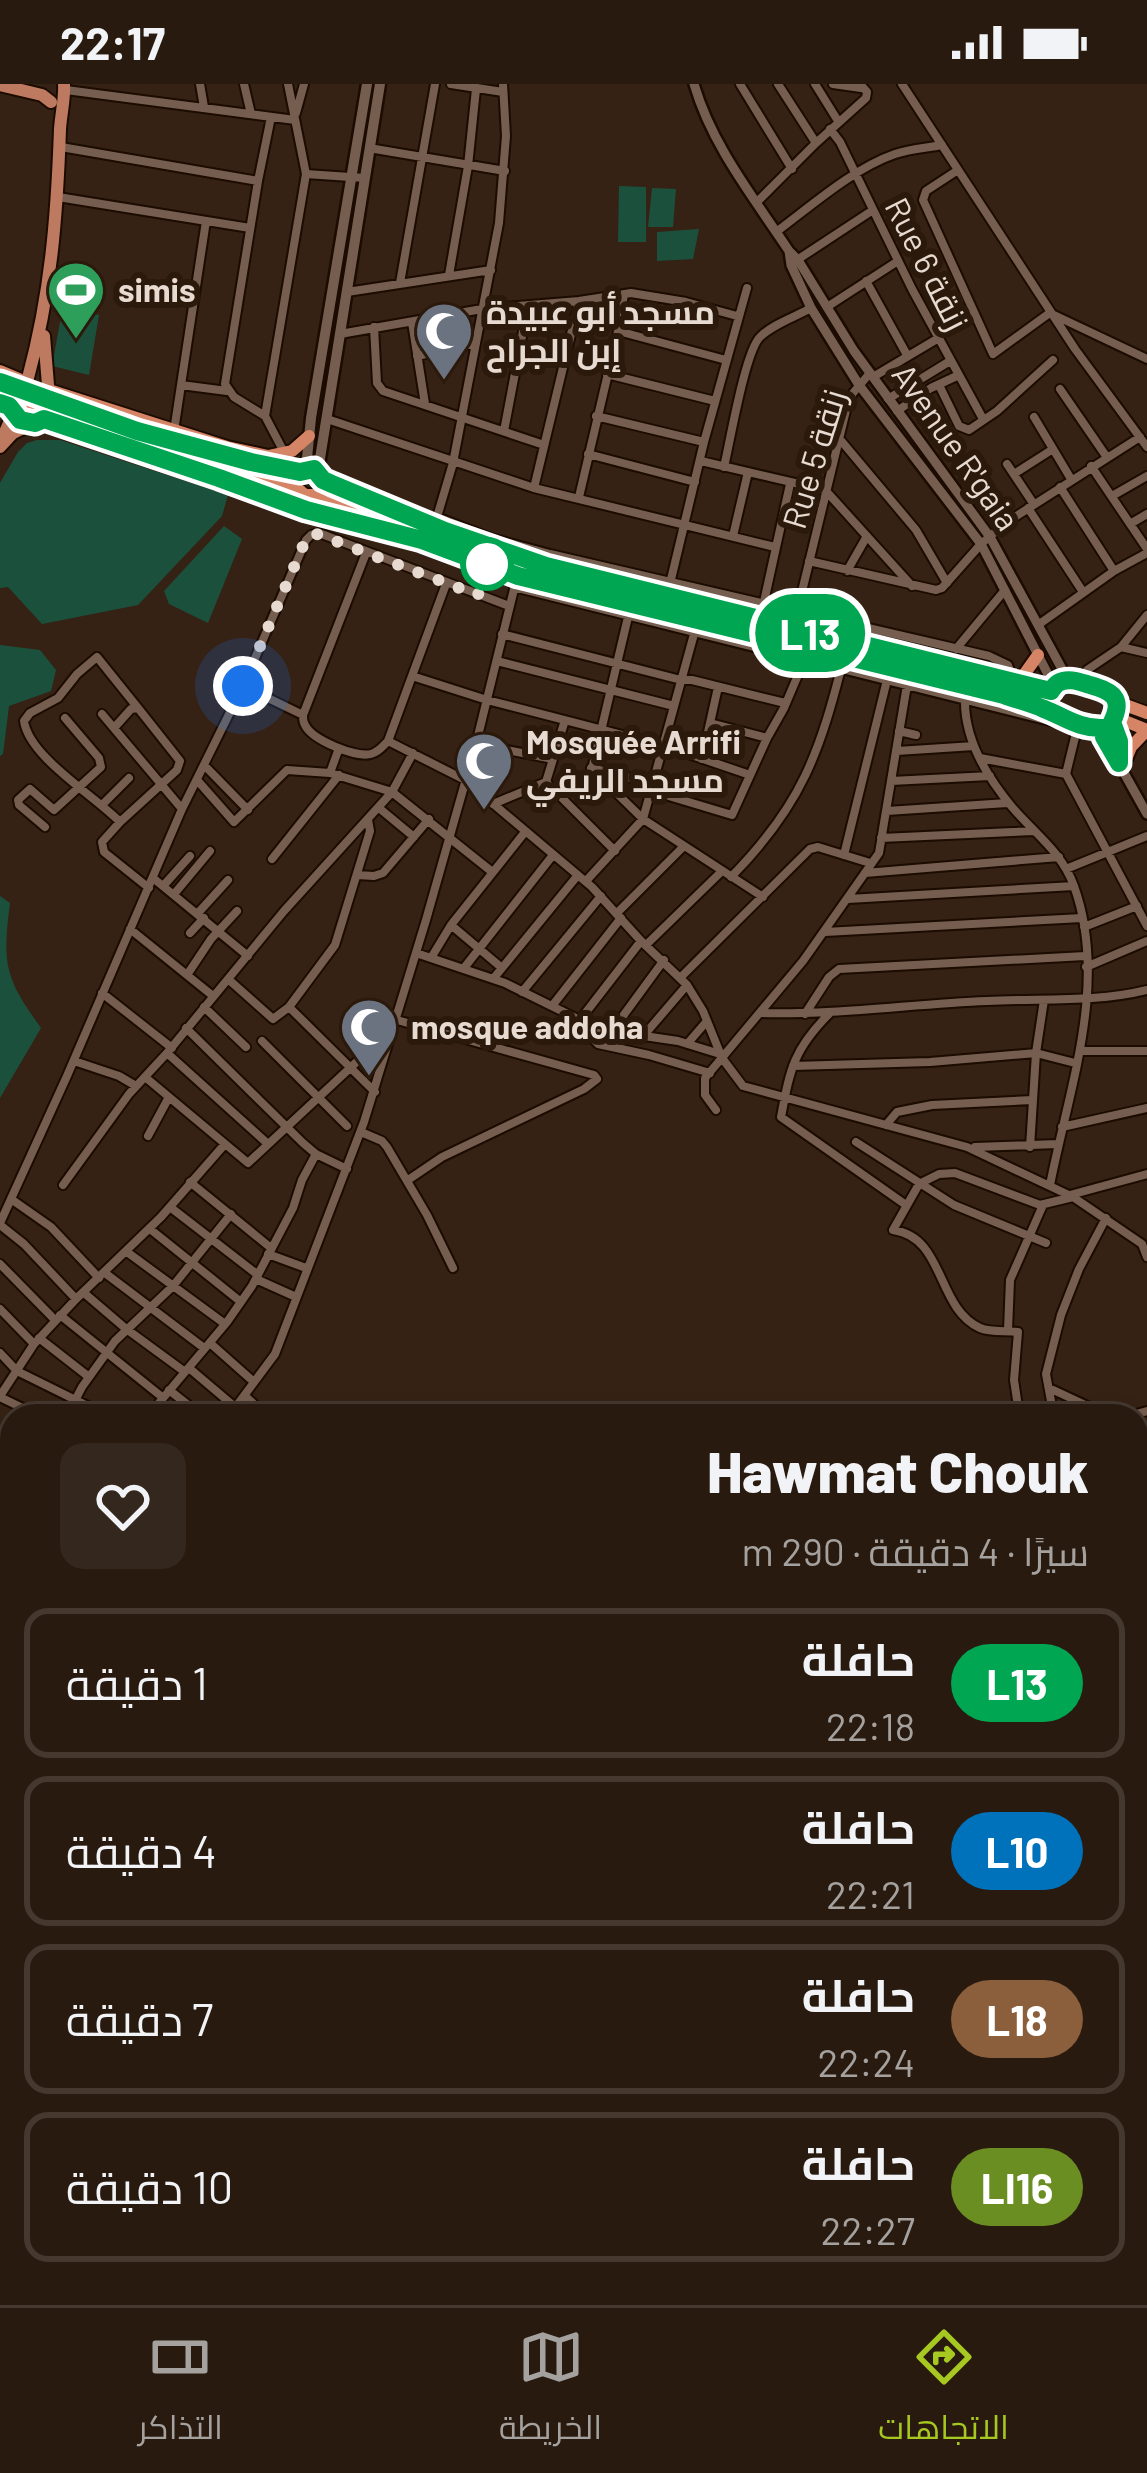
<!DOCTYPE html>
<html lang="ar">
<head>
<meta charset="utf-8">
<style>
  :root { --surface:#281a0f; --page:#34271d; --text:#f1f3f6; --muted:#a5a19e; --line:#44382f; --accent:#a6c821 }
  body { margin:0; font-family:Barlow,Cairo,sans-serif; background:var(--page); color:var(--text); direction:rtl; height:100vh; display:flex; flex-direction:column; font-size:45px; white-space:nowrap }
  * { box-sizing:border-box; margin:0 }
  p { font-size:39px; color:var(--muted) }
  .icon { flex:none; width:66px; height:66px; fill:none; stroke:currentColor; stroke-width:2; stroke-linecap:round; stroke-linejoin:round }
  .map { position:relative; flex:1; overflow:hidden; direction:ltr }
  .sheet { position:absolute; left:0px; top:1320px; width:1149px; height:903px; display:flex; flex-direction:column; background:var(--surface); border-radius:36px 36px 0 0; box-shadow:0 6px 18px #0003,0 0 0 3px var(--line); direction:rtl }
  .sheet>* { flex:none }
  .badge { padding:0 24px; border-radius:39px; font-size:42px; line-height:78px }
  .you { position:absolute; width:60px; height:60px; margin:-30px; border:9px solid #fff; border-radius:50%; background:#1a73e8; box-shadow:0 0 0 18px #1a73e833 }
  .map>.badge { position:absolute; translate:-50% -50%; box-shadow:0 0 0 6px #fff }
  .round { display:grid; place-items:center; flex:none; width:126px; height:126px; border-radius:24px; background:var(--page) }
  .summary { display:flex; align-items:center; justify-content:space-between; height:204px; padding:0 60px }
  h1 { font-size:57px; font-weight:800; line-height:90px }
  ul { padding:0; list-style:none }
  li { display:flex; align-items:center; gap:36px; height:150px; margin:0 24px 18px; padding:0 36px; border:6px solid var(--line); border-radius:24px }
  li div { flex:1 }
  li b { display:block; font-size:45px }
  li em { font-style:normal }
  li .badge { min-width:132px; font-weight:700; text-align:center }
  .status { display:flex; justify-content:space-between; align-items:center; height:84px; padding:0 60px; background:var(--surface); direction:ltr }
  .status svg { height:33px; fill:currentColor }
  .tab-bar { display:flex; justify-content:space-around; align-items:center; height:168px; border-top:3px solid var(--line); background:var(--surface); font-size:33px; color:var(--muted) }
  .tab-bar a { display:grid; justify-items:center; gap:6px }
  .tab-bar .on { color:var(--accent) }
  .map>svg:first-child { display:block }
  .grass { fill:#1b513c }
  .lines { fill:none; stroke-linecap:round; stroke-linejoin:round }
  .minor-casing { stroke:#1c0b01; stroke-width:12 }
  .tertiary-casing { stroke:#1c0b01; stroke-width:14 }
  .secondary-casing { stroke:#1c0b01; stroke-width:15 }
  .primary-casing { stroke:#1c0b01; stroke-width:16 }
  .trunk-casing { stroke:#1c0b01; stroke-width:16 }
  .minor { stroke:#755e4f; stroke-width:8 }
  .tertiary { stroke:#755e4f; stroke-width:9 }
  .secondary { stroke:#755e4f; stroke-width:10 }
  .primary { stroke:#be7a60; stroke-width:12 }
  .trunk { stroke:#d68466; stroke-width:12 }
  .rail { stroke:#c8bab0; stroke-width:3; stroke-dasharray:6 12; stroke-linecap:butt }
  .primary-bridge-casing { stroke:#1c0b01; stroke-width:16; stroke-linecap:butt }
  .primary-bridge { stroke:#be7a60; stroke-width:12 }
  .line-casing { stroke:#fff; stroke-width:27 }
  .line { stroke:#00a651; stroke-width:18 }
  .walk { stroke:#e7dad1; stroke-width:12; stroke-dasharray:0 21.6 }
  .stop-dot { fill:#fff; stroke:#00a651; stroke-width:6 }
  .labels { text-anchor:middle; stroke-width:12; stroke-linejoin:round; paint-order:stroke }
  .street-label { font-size:33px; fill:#e7dad1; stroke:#2b190b }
  .poi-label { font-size:33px; font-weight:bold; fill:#e7dad1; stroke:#2b190b; text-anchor:start }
</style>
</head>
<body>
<div class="status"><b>22:17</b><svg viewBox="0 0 49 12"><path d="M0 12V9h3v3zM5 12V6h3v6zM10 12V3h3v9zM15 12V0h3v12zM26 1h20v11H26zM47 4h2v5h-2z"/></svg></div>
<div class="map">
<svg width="1147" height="2221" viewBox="0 0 1147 2221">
  <rect width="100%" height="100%" fill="#352214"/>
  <path class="grass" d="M619,102L646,103V158H618Z
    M652,104L676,105L673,143H648Z
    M699,145L693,175L657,177V148Z
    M63,222L99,231L89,291L52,282Z
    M37,356H60L228,411L222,432L138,521L42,540L8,503L0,504V399L18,368L27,359Z
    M224,442L242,455L208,539L169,520L164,507Z
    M0,561L40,566L56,586L51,607L9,622L3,670L0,672Z
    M0,812L10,819C2,881 5,894 41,944L0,1014Z
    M1137,2171L1147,2177V2221H1030L992,2211H1137Z
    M322,2211H518L499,2221H273Z
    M534,2211H641L636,2221H549Z"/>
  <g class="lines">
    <g class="minor-casing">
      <path id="minor" d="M200,0L204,23
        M244,0L251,30
        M451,0L503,8
        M740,0L792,85
        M778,0L816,59
        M815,0L838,37
        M833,0L861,4
        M902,0L1075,265L1147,363
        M66,6L295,36
        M296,29L304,0
        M830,45L840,58L912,205L983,335
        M61,63L258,97
        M369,64L505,87
        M958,86L926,107L923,116L993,270L1051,228
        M306,90L365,94
        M58,113L250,144
        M757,118L816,59L866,14L867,8L860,0
        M776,148C811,122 854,84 895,70C910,65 926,64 942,61
        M797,176L873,126
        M449,191L468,82L476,5
        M866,197L907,271
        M400,199L435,0
        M347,208L491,186
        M827,223L898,177
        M1054,231L1147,275
        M412,238L425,320
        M374,243L377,299L383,307L544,361
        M618,247L726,276
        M340,250L482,225L579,217L631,209L686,218L737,232
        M417,272L476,259
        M607,290L715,317
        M873,293L937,255
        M181,301L227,307
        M939,301L959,342L969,346L997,327L1053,276
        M1060,305L1106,372
        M888,315L950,277
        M897,327L931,304L959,291
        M265,332L234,313L225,300L258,97L271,33
        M596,332L704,358
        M1034,333L1071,395
        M327,335L534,404L775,463
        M174,347L206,137
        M504,347L528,221
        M838,353L916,446L947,499
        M285,370L265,332L306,90L288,0
        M588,370L695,398
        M701,377L825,406
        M1007,380L1033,419
        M1091,382L1147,465
        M724,383C730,358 745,268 760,253C773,240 795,233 811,224
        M1014,390L1053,365
        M1060,403L1114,487
        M534,404L579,217
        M826,407L912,502
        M1112,412L1147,392
        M579,413L618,247L624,210
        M1028,424L1083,508
        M437,433L453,379L499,139L506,52L503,0
        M423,438L437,433L491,454L550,470L989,572L1008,581L1013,596
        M1130,440L1147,430
        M733,452L748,388
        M366,469L303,631C303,634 303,638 305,641C312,656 356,674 371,670C379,668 383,662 388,657L446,500
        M809,477L936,506L942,504L981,460L1007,438L1140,353
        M847,487L867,452
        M514,503L1054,638L1065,636
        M667,512L704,358L747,204
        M797,528L848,318L853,309L870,289
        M628,533L592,685L643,735L763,813
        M760,536L790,400
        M1038,541L1114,487L1147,469
        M502,550L681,596H692L785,619
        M1121,563L1147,569
        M956,565L1005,506
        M497,577L674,622
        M412,592L487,616L665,662L750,691
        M1084,598L1087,586L1121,563L1147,531
        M243,602L303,631
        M965,615C964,654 987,693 1012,723C1034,749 1062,768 1074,802C1109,899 1069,1004 1050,1101
        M102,630L182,725
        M565,636L546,698L615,767
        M710,639L767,654
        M1078,641L1066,690L1147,842
        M114,644L131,625L138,624L180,677L177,686L120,738L102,758L104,768L149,804
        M899,647L916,651
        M388,657L465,696L592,803L641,857L687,901L703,927L722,974L743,1002L967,1063L1073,1113L1142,1160L1147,1173
        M476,660L553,675
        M897,667L974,662
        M980,674L1066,690
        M702,675L718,603
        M204,681L248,726
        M591,684L654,700
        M330,689L339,664
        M197,696L234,738L287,686L330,689L392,708L491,787
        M891,697L990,692
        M652,707L732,731L767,654L784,624L804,577
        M103,720L129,694
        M493,720L546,698
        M379,724L414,753
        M887,727L1007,719
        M120,738C95,712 29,673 24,637L30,629L58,614L77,590L97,573L138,624
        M45,743L19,721L18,716L30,705L54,726L101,683L99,674L65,634
        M881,754L1034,747
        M844,771L887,596
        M272,775L339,691
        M1066,785L1147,752
        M865,789L1059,773
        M357,791L374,792L383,789L429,735
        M731,793C802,721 820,668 844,573
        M153,794L248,872
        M586,797L643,735L694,550
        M164,801L190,772
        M175,809L210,767
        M848,815L1074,802
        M198,829L228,796
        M617,829L683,763
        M451,841L502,884
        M1084,843L1137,822
        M130,845L213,912
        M825,848L1082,834
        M190,849L204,834
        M646,861L722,787
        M416,869L505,899L592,942L617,948L678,957L720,970
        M431,874L451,841L525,748
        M1086,883L1147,857
        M464,884L553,771
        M187,891L211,855L237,827
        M681,893L810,765L818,763L870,779
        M228,895L273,935L289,923L335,861L370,747L368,736
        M493,895L578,791
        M522,908L601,812
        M102,909L172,964
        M552,922L621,834
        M204,923L246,963
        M289,923L375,1008
        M761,929C837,931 912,920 987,917C1040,914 1095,919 1147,906
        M805,930L829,893L839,885L1085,872
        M829,930C793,966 790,986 781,1033L906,1121
        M397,936L594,991L597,995L584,1005L442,1073L408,1096
        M580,936L641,857
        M596,943L594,956L598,960L649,971L710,989
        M186,944L303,1059L316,1070L347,1085
        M612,947L664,876
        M645,950L687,901
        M262,957L347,1042
        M688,959L707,937
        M1080,967H1147
        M167,969L268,1060
        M74,977L119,992L136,1002
        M793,982L930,978L1036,969L1075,979
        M145,993L248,1079L393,944
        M716,1026L705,1011V994L803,877L879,769L907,601
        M886,1041L897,1028L932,1021L1033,1016
        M1062,1043L1147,1024
        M361,1048L382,1057L387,1063L427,1131L453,1184
        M148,1052L169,1013
        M856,1058L954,1121L1046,1159
        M975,1063L1058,1060
        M1030,1063L1036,969L1044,916
        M190,1098L271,1164
        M63,1101L129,1010L167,969L284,827L392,708L413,669
        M1070,1111L1147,1090
        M11,1115L51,1143L99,1194
        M170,1123L258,1191
        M0,1139L67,992L182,725L243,602L306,456L311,451L319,449L509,522
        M0,1141L24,1160L76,1215
        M150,1145L241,1218
        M127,1168L225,1240
        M268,1170L306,1184
        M0,1180L55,1236
        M105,1189L204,1264
        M256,1195L296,1213
        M83,1208L125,1244L185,1288
        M0,1225L34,1260
        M60,1231L162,1313
        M1008,1246L1010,1196L1043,1121
        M39,1254L89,1293
        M210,1259L254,1298
        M0,1269L17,1287L108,1332
        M189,1284L235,1323
        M1049,1304L1109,1332
        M169,1306L202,1332
        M0,1312L34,1260L76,1215L161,1133L225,1060
        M245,1312L267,1332
        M0,1313L39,1332
        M1053,1328L1046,1290L1061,1231L1079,1185L1106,1134
        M176,1329L181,1332
        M1019,1329L1014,1296L1018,1248C1007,1246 991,1249 980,1244C936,1224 945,1153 893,1146L919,1100L939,1090L955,1089L1040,1121L1073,1113
        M67,1332L82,1303L115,1257L173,1202L231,1130
        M148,1332L227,1238L252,1202L293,1124L302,1096L316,1070
        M229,1332L275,1270L364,1038L426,836L476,660L517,493
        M570,1332C589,1324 613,1324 633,1332
        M987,1332L1053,1328L1081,1332
        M1129,1332L1147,1327
        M0,1347L12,1352
        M0,1383L12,1389
        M1137,1454L1141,1448L1147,1421
        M1,1457L12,1470
        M0,1458L12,1443
        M1137,1553L1147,1539
        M1137,1627L1147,1630
        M1137,1650L1147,1654
        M1137,1691L1146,1695
        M1137,1782L1147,1775
        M150,2211L151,2221"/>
    </g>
    <g class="tertiary-casing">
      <path id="tertiary" d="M694,0C712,62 754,114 789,167L798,176L854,267L990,453L1068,596
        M789,167L791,181L811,224L859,301L981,460L1054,602
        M1112,638L1119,657V679
        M1103,644L1104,653L1147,730"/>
    </g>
    <g class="secondary-casing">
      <path id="secondary" d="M306,384L311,334L367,0
        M318,387L380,0"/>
    </g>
    <g class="primary-casing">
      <path id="primary" d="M0,1L42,11L51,18
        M44,252L48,301
        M28,294C51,209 57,132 60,45C61,30 65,14 64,0
        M1,357L13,330
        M0,363L13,349L48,332
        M0,1473L12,1492
        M1137,2013L1147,2012"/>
    </g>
    <g class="trunk-casing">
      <path id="trunk" d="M0,287L19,295
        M0,298L137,347L251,378L300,388L314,385L323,396L332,401L445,447L546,482L1034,603L1051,607L1058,599L1074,596L1107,606L1117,618L1147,629
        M52,307L227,363L268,372L292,367L309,352
        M0,311L126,354L297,404L305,411H313L517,492L1004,611C1018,616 1037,619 1051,627C1071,639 1119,663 1117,618
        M44,335L306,426L368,442
        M1018,599L1038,571
        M1115,633L1147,646
        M1122,685L1131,663L1147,646"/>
    </g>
    <use href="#minor" class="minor"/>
    <use href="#tertiary" class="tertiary"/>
    <use href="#secondary" class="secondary"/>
    <use href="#primary" class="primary"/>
    <use href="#trunk" class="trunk"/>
    <path class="rail" d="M0,1867L12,1880
      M730,2211L768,2221
      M788,2211L826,2221
      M852,2211L890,2221
      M932,2211L970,2221"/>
    <g class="primary-bridge-casing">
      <path id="primary-bridge" d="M8,318L14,301
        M49,331L54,312"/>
    </g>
    <use href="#primary-bridge" class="primary-bridge"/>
  </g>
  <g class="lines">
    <g class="line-casing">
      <path id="line" d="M0,298L137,347L251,378L300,388L314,385L323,396L332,400L445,447L546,482L1034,603L1051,607C1053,604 1055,601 1058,599C1068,593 1080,598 1090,601C1112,607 1124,614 1112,638L1119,657V679L1104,653L1103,644C1079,645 1065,633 1044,625C1031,619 1017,616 1004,611L518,492L422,456L306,426L219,394L44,335L35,339L20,336L9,322L0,319"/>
    </g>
    <use href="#line" class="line"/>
    <path class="walk" d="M243,602L303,462L314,449L478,511L487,480"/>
  </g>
  <defs>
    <g id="stadium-pin" transform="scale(3)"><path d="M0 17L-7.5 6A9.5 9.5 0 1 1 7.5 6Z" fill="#2e9e5b" stroke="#2b190b"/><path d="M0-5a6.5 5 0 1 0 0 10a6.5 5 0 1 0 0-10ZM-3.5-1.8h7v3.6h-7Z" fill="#fff"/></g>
    <g id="mosque-pin" transform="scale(3)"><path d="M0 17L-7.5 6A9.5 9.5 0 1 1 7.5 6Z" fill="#6b7280" stroke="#2b190b"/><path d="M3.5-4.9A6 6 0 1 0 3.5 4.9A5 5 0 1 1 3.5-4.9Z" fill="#fff"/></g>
  </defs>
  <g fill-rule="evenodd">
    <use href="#stadium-pin" x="76" y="206"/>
    <use href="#mosque-pin" x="444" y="247"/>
    <use href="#mosque-pin" x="484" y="677"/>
    <use href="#mosque-pin" x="369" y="943"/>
  </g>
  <circle class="stop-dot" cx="487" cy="480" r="24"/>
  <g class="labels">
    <g class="street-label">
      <text transform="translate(927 180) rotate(63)" y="12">Rue 6 زنقة</text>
      <text transform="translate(956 363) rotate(55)" y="12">Avenue R'gaia</text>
      <text transform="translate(814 375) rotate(-73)" y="12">Rue 5 زنقة</text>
    </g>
    <g class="poi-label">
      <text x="118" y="218">simis</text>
      <text x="486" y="240">مسجد أبو عبيدة<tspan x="486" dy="38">إبن الجراح</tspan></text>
      <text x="526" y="670">Mosquée Arrifi<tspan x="526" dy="38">مسجد الريفي</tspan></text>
      <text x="411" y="955">mosque addoha</text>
    </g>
  </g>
</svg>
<div class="you" style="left:243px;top:602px"></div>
<b class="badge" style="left:810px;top:549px;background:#00a651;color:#fff">L13</b>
<section class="sheet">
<div class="summary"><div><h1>Hawmat Chouk</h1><p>سيرًا · 4 دقيقة · 290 m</p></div><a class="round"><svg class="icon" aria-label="heart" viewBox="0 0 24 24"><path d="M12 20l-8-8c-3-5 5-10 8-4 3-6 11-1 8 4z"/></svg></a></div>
<ul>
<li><span class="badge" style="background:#00a651;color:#fff">L13</span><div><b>حافلة</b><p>22:18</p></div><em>1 دقيقة</em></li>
<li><span class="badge" style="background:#0072bc;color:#fff">L10</span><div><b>حافلة</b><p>22:21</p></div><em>4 دقيقة</em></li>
<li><span class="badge" style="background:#8b5e3c;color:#fff">L18</span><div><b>حافلة</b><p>22:24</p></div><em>7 دقيقة</em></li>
<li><span class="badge" style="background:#6b8e23;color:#fff">LI16</span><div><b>حافلة</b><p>22:27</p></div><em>10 دقيقة</em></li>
</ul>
</section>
</div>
<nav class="tab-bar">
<a class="on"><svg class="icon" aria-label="directions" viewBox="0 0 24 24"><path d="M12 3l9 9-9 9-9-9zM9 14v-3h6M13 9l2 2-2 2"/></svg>الاتجاهات</a>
<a><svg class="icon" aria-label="map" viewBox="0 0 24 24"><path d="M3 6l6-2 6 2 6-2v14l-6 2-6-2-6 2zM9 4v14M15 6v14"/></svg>الخريطة</a>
<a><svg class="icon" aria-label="tickets" viewBox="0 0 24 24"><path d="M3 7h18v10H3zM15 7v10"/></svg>التذاكر</a>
</nav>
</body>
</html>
